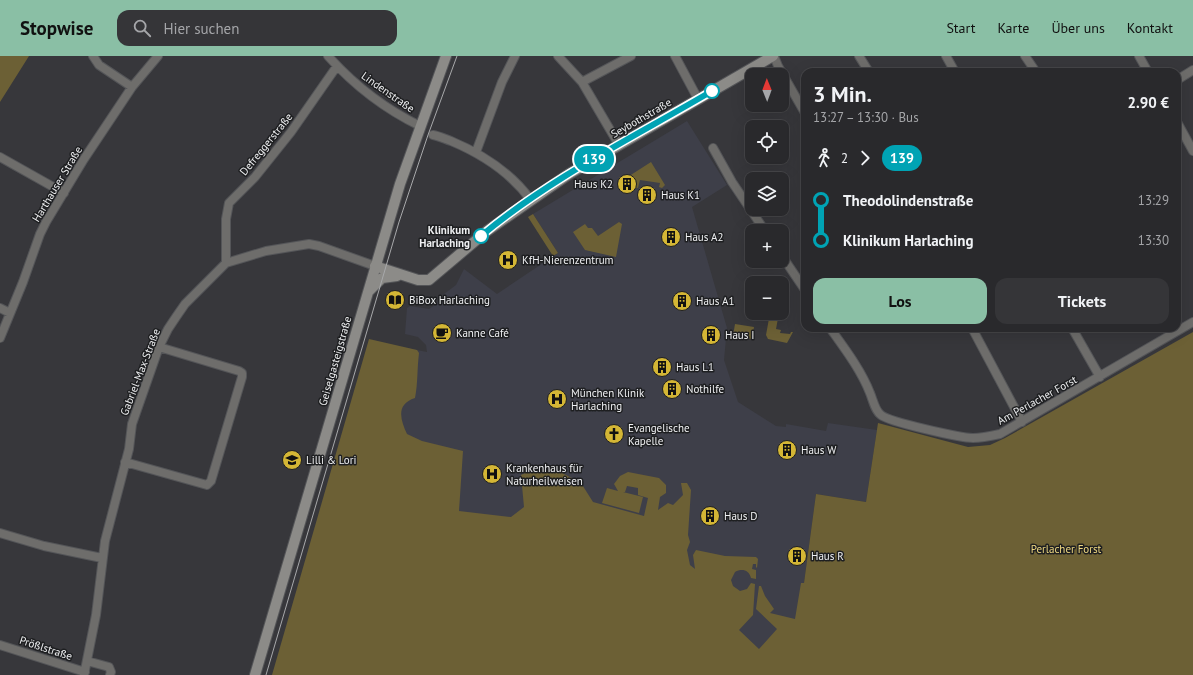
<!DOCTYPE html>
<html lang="de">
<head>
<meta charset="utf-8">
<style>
  :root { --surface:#29292c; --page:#353538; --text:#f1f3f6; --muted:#a5a6a9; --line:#454548; --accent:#8abfa5 }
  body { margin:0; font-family:"PT Sans",sans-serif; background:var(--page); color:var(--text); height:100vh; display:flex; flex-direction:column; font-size:15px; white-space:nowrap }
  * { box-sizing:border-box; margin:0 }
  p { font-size:13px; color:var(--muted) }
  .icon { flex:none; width:22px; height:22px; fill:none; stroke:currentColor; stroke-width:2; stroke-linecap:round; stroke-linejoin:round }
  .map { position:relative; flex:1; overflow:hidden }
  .details { position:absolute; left:801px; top:12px; width:380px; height:264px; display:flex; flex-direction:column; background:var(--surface); border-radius:12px; box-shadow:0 4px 16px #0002,0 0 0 1px var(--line) }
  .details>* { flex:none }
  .badge { padding:0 8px; border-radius:13px; font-size:14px; line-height:26px }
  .needle { width:26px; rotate:359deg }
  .controls { position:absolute; left:745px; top:12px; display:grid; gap:8px }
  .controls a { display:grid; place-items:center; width:44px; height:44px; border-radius:8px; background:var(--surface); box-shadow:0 4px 16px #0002,0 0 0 1px var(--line); font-size:20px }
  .map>.badge { position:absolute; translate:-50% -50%; box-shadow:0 0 0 2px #fff }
  .legs { display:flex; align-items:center; gap:6px; height:44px; padding:0 12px; font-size:13px }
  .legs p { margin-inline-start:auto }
  .overview { display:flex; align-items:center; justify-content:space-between; height:68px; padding:0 12px }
  h1 { font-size:22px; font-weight:700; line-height:30px }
  .action { display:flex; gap:8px; margin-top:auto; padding:8px 12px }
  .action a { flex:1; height:46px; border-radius:12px; background:var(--accent); color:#111; font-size:16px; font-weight:700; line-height:46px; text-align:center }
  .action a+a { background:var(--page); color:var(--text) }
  ul { padding:0 12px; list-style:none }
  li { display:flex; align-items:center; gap:14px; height:40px; font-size:15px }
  li i { display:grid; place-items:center; width:6px; height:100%; margin:0 5px; background:currentColor }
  li i::after { content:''; width:10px; height:10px; margin:-5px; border:3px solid; border-radius:50%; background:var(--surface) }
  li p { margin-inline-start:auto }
  li:first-child i { background:linear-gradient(#0000 50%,currentColor 0) }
  li:last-child i { background:linear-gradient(currentColor 50%,#0000 0) }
  header { display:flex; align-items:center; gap:24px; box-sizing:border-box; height:56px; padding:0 20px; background:var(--accent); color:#111 }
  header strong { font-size:19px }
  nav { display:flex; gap:22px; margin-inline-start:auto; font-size:14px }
  .search { width:280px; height:36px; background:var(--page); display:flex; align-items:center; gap:10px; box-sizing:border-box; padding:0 14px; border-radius:12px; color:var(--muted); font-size:15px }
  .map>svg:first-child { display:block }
  .built { fill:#3e3f49 }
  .green { fill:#6c6035 }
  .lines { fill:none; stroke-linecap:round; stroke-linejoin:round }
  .street-casing { stroke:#545558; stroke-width:10 }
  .secondary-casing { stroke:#545558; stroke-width:12 }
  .street { stroke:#6e6d6b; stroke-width:8 }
  .secondary { stroke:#8c8b88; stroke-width:10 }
  .tram { stroke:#a8a9ab; stroke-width:1 }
  .line-1-casing { stroke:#fff; stroke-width:9 }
  .line-1 { stroke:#00a3b4; stroke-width:6 }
  .stop-1-dot { fill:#fff; stroke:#00a3b4; stroke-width:2 }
  .labels { text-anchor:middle; stroke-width:3; stroke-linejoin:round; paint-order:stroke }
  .street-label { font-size:11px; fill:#eff0f2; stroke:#1e1f21 }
  .poi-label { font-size:11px; fill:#eff0f2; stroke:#1e1f21; text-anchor:start }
  .stop-label { font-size:11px; font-weight:bold; fill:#eff0f2; stroke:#1e1f21; text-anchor:end }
  .park-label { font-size:11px; fill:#efd881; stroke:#1e1f21 }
</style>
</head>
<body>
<header>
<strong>Stopwise</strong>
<div class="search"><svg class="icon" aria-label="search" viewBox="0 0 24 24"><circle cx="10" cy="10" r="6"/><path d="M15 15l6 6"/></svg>Hier suchen</div>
<nav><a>Start</a><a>Karte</a><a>Über uns</a><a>Kontakt</a></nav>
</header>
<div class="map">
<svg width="1193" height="619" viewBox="0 0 1193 619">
  <rect width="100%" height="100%" fill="#37373b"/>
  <path class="built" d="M687,65L727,129L692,151L727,272L724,304L738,346L776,370L786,371V368L826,375L828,367L877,374L866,446L816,438L804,527L789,619L328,537L391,289L427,296L426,289L418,281L405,278L407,252L410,250L429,253L435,249L444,238L456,229L464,213L497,238L558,197L533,158Z"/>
  <path class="green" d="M0,0H29L0,46Z
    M651,106L665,129L662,132L659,131L660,127L640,124L638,132L631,131L632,126L623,124Z
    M533,158L558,197L553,200L528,161Z
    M619,166L622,168L616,201L585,194L573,176L585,168L588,172H592L598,180Z
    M770,257H779L776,273L781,274L780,277L790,278L791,276H793L787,287L768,283L766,279Z
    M735,268L754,271L752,283L733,280Z
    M1193,276V619H272L369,283L417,294L419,297C417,313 418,327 415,342C396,348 400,363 407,378L422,385L463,395L459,455L511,461L524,451L521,419L540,410L551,411L581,427L593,446L644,460L648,442L638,439V432L627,430L625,436H623L643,441L639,457L602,447L607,432L618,435L614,428L620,420L628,416L659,422L666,429V437L660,441L658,454L668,447L673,449L683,439L681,427H687L691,434L688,479L690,486L687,494L690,509L695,513L693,499L696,494L725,500L756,501L758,503L757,512L756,511V508H753L752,513L756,514V523L751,522C749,514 742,512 735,516L731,524L733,530L740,535L747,533L751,527L755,528L753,559L739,574L759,593L777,573L756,553L759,530H761L765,540L774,553L770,557L795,563L801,527H804L816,438L866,446L878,367L968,391L990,389L1005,382Z"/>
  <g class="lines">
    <g class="street-casing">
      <path id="street" d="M93,0L99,9L132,31
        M328,0C354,29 385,53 420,70
        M558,0L582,26L619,89
        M675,0L698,43
        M774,0L778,10L805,57
        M859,0L869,16
        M946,0L955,16
        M1025,0L1036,16
        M1139,0L1148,16
        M1177,24L1193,14
        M582,26L631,0
        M1177,66L1193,95
        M433,79C439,80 445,83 451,85C482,98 510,116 530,143
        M713,92L732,126L765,175
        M476,96L502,26L515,0
        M0,101L64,137
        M782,200L805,234
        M226,207V163L229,147L255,121L291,76L337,10
        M0,252L10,257
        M830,272C845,293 861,314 870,337C873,344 875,355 881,359C889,366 961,382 973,382C982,382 991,380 1000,378L1193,266
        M972,272L1022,366
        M1072,272L1100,321
        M0,282L23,226L40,178L46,166L84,103L132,31L158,0
        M125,406L207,429L211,425L242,321V317L239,315L159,291
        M0,477L44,490L102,502
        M0,589L85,616
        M87,605L109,611L111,616L110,619
        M84,619L96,559L105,485L129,393L132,368L159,291L168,273L176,261L185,248L226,207L266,195L309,188L319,190L375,210"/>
    </g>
    <g class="secondary-casing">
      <path id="secondary" d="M375,210L418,224H429L487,175L569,118L773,0
        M369,235L382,222L397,220
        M255,619L400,128L446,0"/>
    </g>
    <use href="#street" class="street"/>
    <use href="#secondary" class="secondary"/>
    <path class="tram" d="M266,619L399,166L428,79L457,0"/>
  </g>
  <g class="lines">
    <g class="line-1-casing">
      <path id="line-1" d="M481,180C550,122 634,81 712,35"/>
    </g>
    <use href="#line-1" class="line-1"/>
  </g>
  <defs>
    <g id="building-disc" transform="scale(1)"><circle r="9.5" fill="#d4b635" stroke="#1e1f21"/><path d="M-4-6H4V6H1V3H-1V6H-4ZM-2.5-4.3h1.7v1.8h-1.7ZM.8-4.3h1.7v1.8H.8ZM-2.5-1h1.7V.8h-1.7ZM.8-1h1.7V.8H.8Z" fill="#111"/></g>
    <g id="hospital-disc" transform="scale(1)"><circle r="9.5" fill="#d4b635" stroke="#1e1f21"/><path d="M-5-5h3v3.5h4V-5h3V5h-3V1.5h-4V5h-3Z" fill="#111"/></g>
    <g id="library-disc" transform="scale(1)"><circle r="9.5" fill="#d4b635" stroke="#1e1f21"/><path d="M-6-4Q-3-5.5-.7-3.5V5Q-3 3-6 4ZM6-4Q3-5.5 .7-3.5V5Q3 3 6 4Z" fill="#111"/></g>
    <g id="cafe-disc" transform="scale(1)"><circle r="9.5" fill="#d4b635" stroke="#1e1f21"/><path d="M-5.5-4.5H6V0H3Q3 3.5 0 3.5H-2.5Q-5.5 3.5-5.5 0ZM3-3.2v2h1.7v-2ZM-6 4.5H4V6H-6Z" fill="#111"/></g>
    <g id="church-disc" transform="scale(1)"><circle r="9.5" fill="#d4b635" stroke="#1e1f21"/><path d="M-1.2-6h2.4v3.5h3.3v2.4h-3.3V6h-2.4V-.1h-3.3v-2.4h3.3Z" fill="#111"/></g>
    <g id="school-disc" transform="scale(1)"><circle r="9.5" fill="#d4b635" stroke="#1e1f21"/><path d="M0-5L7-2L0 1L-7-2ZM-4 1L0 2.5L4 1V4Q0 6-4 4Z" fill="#111"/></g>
  </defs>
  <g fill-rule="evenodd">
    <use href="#building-disc" x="627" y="128"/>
    <use href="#building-disc" x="647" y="139"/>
    <use href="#building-disc" x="671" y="181"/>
    <use href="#hospital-disc" x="508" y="204"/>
    <use href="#library-disc" x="395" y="244"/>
    <use href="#building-disc" x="682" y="245"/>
    <use href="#cafe-disc" x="442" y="277"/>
    <use href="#building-disc" x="711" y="279"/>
    <use href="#building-disc" x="662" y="311"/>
    <use href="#building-disc" x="672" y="333"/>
    <use href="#hospital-disc" x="557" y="343"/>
    <use href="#church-disc" x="614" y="378"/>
    <use href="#building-disc" x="787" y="394"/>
    <use href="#school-disc" x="292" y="404"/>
    <use href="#hospital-disc" x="492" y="418"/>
    <use href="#building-disc" x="710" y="460"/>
    <use href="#building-disc" x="797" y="500"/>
  </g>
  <g class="stop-1-dot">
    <circle cx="712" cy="35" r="7"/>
    <circle cx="481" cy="180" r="7"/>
  </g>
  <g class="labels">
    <g class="street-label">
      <text transform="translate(388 36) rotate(35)" y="4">Lindenstraße</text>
      <text transform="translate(641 62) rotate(-30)" y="4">Seybothstraße</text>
      <text transform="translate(266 88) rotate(-51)" y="4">Defreggerstraße</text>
      <text transform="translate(57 128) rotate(-59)" y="4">Harthauser Straße</text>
      <text transform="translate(335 305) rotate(-74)" y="4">Geiselgasteigstraße</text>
      <text transform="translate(140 316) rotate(-69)" y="4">Gabriel-Max-Straße</text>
      <text transform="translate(1037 344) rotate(-29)" y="4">Am Perlacher Forst</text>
      <text transform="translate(46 592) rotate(18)" y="4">Prößlstraße</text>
    </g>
    <g class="poi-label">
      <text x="613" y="132" text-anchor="end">Haus K2</text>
      <text x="661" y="143">Haus K1</text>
      <text x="685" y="185">Haus A2</text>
      <text x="522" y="208">KfH-Nierenzentrum</text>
      <text x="409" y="248">BiBox Harlaching</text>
      <text x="696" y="249">Haus A1</text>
      <text x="456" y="281">Kanne Café</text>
      <text x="725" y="283">Haus I</text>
      <text x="676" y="315">Haus L1</text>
      <text x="686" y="337">Nothilfe</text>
      <text x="571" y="341">München Klinik<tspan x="571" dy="13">Harlaching</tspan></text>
      <text x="628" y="376">Evangelische<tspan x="628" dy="13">Kapelle</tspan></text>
      <text x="801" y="398">Haus W</text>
      <text x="306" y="408">Lilli &amp; Lori</text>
      <text x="506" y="416">Krankenhaus für<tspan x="506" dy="13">Naturheilweisen</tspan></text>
      <text x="724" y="464">Haus D</text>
      <text x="811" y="504">Haus R</text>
    </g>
    <g class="stop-label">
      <text x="470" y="178">Klinikum<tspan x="470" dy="13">Harlaching</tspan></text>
    </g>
    <g class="park-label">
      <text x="1066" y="497">Perlacher Forst</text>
    </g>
  </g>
</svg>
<div class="controls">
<a><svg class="needle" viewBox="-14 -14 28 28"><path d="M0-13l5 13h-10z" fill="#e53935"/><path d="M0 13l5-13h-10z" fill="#a5a6a9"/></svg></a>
<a><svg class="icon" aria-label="locate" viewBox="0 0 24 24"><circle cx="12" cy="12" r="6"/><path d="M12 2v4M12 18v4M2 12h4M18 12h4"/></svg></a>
<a><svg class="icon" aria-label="layers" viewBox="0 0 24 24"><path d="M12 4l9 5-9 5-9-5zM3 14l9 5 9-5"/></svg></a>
<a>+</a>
<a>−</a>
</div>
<b class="badge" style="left:594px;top:103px;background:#00a3b4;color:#fff">139</b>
<section class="details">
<div class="overview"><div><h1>3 Min.</h1><p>13:27 – 13:30 · Bus</p></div><b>2.90 €</b></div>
<div class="legs"><svg class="icon" aria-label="walk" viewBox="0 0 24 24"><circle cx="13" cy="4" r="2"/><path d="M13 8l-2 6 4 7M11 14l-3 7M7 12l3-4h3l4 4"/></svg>2<svg class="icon" aria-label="forward" viewBox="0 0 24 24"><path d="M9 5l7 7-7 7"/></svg><b class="badge" style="background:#00a3b4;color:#fff">139</b></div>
<ul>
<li><i style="color:#00a3b4"></i><b>Theodolindenstraße</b><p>13:29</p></li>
<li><i style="color:#00a3b4"></i><b>Klinikum Harlaching</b><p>13:30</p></li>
</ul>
<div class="action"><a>Los</a><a>Tickets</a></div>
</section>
</div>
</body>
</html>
